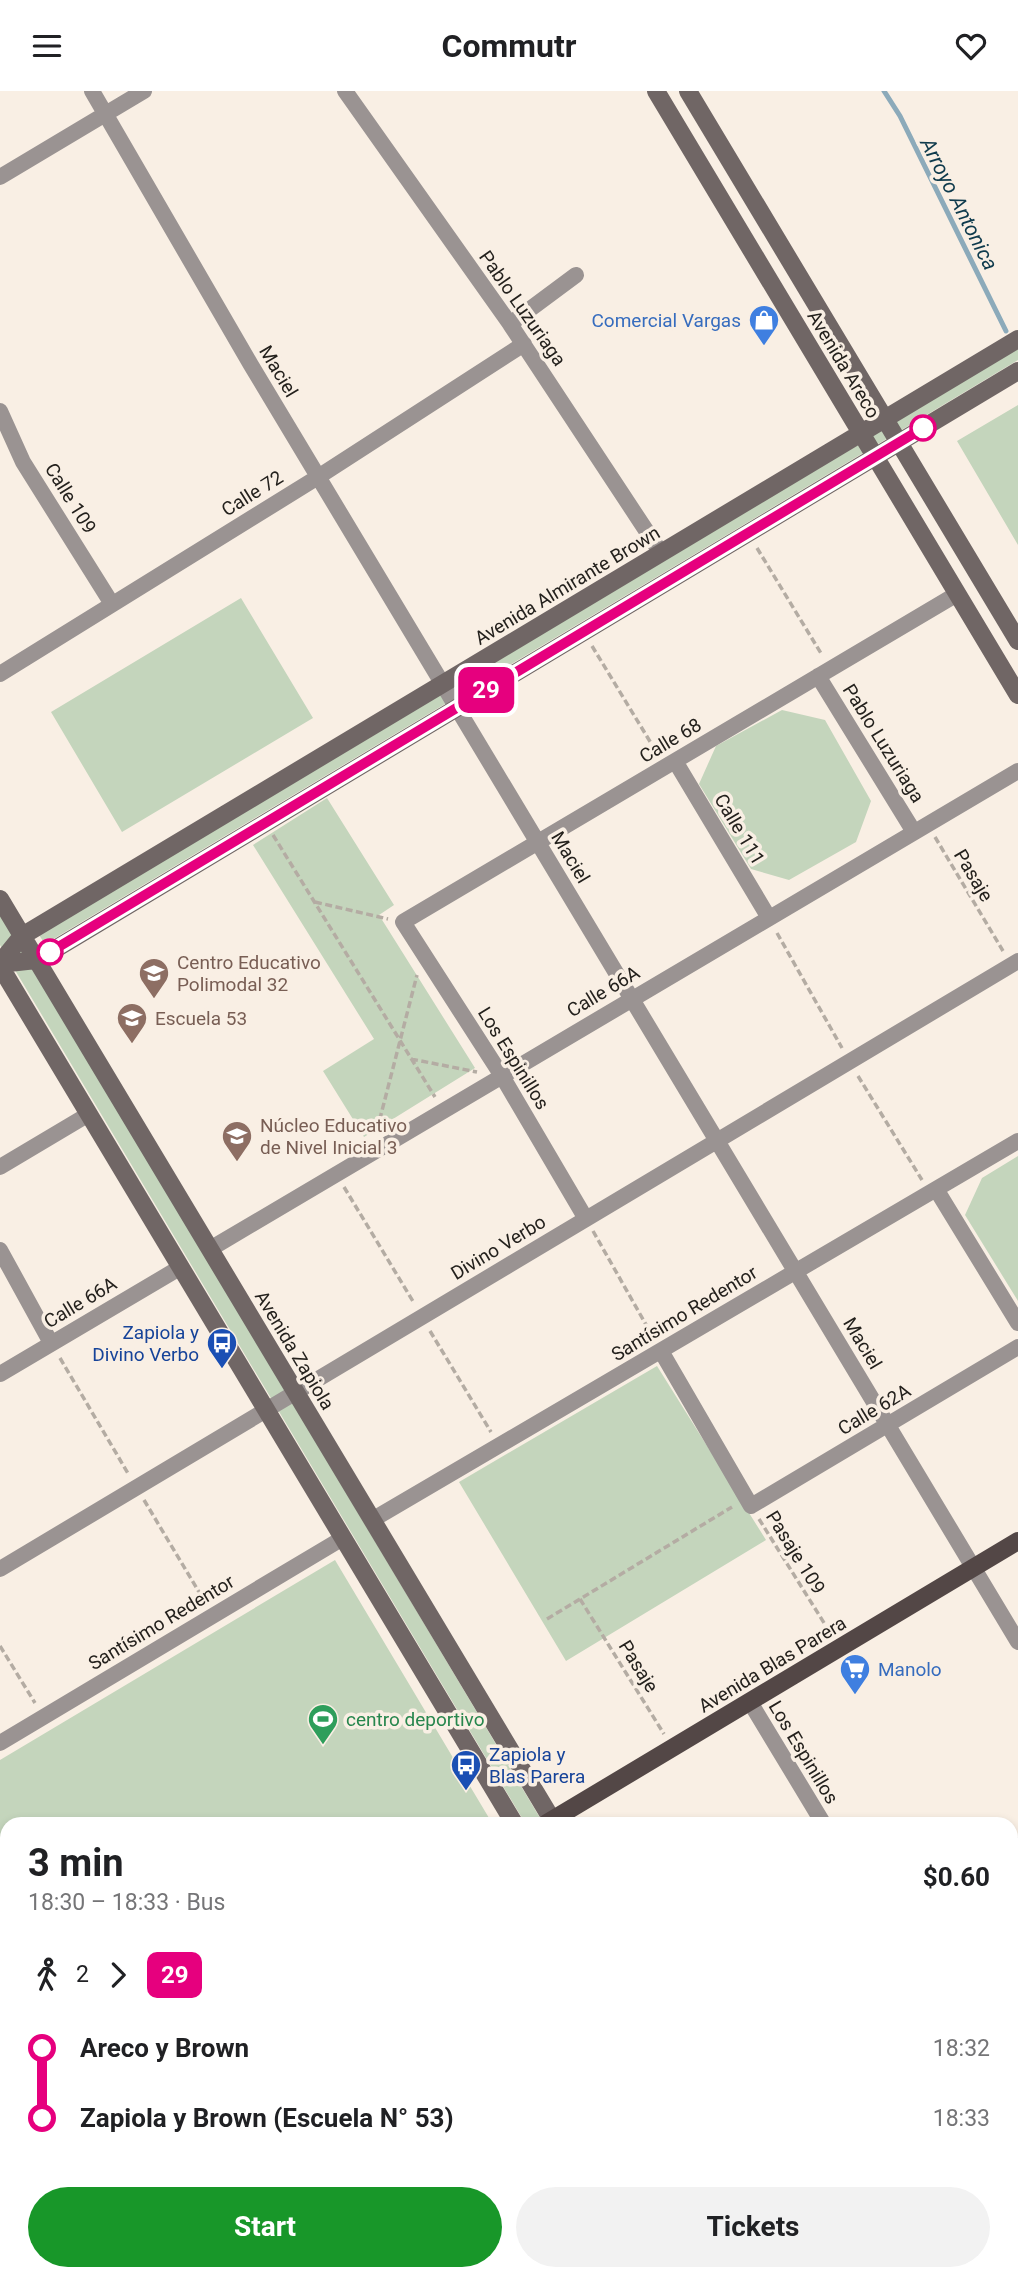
<!DOCTYPE html>
<html lang="en">
<head>
<meta charset="utf-8">
<style>
  :root { --surface:#fff; --page:#f2f2f2; --text:#202124; --muted:#757577; --accent:#189729 }
  body { margin:0; font-family:Roboto,sans-serif; background:var(--page); color:var(--text); height:100vh; display:flex; flex-direction:column; font-size:26px; white-space:nowrap }
  * { box-sizing:border-box; margin:0 }
  p { font-size:23px; color:var(--muted) }
  .icon { flex:none; width:38px; height:38px; fill:none; stroke:currentColor; stroke-width:2; stroke-linecap:round; stroke-linejoin:round }
  .map { position:relative; flex:1; overflow:hidden }
  .side { position:absolute; left:0px; top:1726px; width:1018px; height:464px; display:flex; flex-direction:column; background:var(--surface); border-radius:21px 21px 0 0; box-shadow:0 4px 10px #0003 }
  .side>* { flex:none }
  .badge { padding:0 14px; border-radius:10px; font-size:24px; line-height:46px }
  .map>.badge { position:absolute; translate:-50% -50%; box-shadow:0 0 0 4px #fff }
  .legs { display:flex; align-items:center; gap:10px; height:77px; padding:0 28px; font-size:23px }
  .legs p { margin-inline-start:auto }
  .summary { display:flex; align-items:center; justify-content:space-between; height:119px; padding:0 28px }
  h1 { font-size:38px; font-weight:700; line-height:52px }
  .primary-button { display:flex; gap:14px; margin-top:auto; padding:14px 28px }
  .primary-button a { flex:1; height:80px; border-radius:42px; background:var(--accent); color:#fff; font-size:28px; font-weight:700; line-height:80px; text-align:center }
  .primary-button a+a { background:var(--page); color:var(--text) }
  ul { padding:0 28px; list-style:none }
  li { display:flex; align-items:center; gap:24px; height:70px; font-size:26px }
  li i { display:grid; place-items:center; width:10px; height:100%; margin:0 9px; background:currentColor }
  li i::after { content:''; width:18px; height:18px; margin:-9px; border:5px solid; border-radius:50%; background:var(--surface) }
  li p { margin-inline-start:auto }
  li:first-child i { background:linear-gradient(#0000 50%,currentColor 0) }
  li:last-child i { background:linear-gradient(currentColor 50%,#0000 0) }
  header { display:flex; justify-content:space-between; align-items:center; height:91px; padding:0 28px; background:var(--surface); font-size:32px; font-weight:700 }
  .map>svg:first-child { display:block }
  .green { fill:#c4d5bc }
  .lines { fill:none; stroke-linecap:round; stroke-linejoin:round }
  .stream { stroke:#8caaba; stroke-width:5 }
  .path { stroke:#b4aca3; stroke-width:3.5; stroke-dasharray:7 3.5; stroke-linecap:butt }
  .minor { stroke:#9a9392; stroke-width:16 }
  .secondary { stroke:#706665; stroke-width:18 }
  .primary { stroke:#534746; stroke-width:18 }
  .line-1-casing { stroke:#fff; stroke-width:16 }
  .line-1 { stroke:#e6007e; stroke-width:10 }
  .stop-1-dot { fill:#fff; stroke:#e6007e; stroke-width:3.5 }
  .labels { text-anchor:middle; stroke-width:7; stroke-linejoin:round; paint-order:stroke }
  .street-label { font-size:19px; fill:#24211d; stroke:#f9efe4 }
  .shop-label { font-size:19px; fill:#366cbe; stroke:#f9efe4; text-anchor:end }
  .education-label { font-size:19px; fill:#785e54; stroke:#f9efe4; text-anchor:start }
  .transit-label { font-size:19px; fill:#164399; stroke:#f9efe4; text-anchor:end }
  .leisure-label { font-size:19px; fill:#27864d; stroke:#f9efe4; text-anchor:start }
  .water-label { font-size:21px; font-style:italic; fill:#0e3a4c; stroke:#f9efe4 }
</style>
</head>
<body>
<header><svg class="icon" aria-label="menu" viewBox="0 0 24 24"><path d="M4 6h16M4 12h16M4 18h16"/></svg>Commutr<svg class="icon" aria-label="heart" viewBox="0 0 24 24"><path d="M12 20l-8-8c-3-5 5-10 8-4 3-6 11-1 8 4z"/></svg></header>
<div class="map">
<svg width="1018" height="2188" viewBox="0 0 1018 2188">
  <rect width="100%" height="100%" fill="#f9efe4"/>
  <path class="green" d="M1018,256V269L45,853L39,844Z
    M1018,314V454L957,350Z
    M241,507L313,627L122,741L51,621Z
    M782,619L825,629L871,710L856,751L789,789L751,778L699,693L716,655Z
    M327,707L394,814L379,824L475,977L364,1046L323,980L374,948L253,754Z
    M0,821L543,1732H525L0,854Z
    M1018,1065V1210L965,1124L982,1087Z
    M657,1275L766,1449L566,1570L459,1391Z
    M335,1469L492,1732H7V1838L0,1826V1669Z"/>
  <g class="lines">
    <path class="stream" d="M884,0L900,25L1006,240"/>
    <path class="path" d="M757,457L822,564
      M592,555L657,662
      M273,744L435,1006
      M935,746L1003,860
      M315,811L388,828
      M777,842L842,957
      M411,968L477,981
      M858,985L922,1089
      M377,1039L417,884
      M344,1096L414,1212
      M593,1140L653,1246
      M430,1240L491,1341
      M60,1267L129,1384
      M144,1409L205,1511
      M759,1428L831,1543
      M580,1508L664,1643
      M547,1528L732,1416
      M0,1555L35,1612
      M0,1871L7,1883"/>
    <path class="minor" d="M92,0L251,274L1018,1551
      M345,0L510,233L661,462
      M0,86L144,0
      M510,233L576,184
      M0,320L23,371L112,513
      M0,583L318,386L524,253
      M818,585L914,741
      M675,670L769,827
      M0,1076L89,1023
      M936,1098L1018,1232
      M586,1128L502,985L403,831L957,503
      M210,1158L1018,680
      M0,1159L51,1252
      M661,1260L751,1415L1018,1256
      M0,1283L181,1176
      M372,1429L1018,1050
      M0,1478L1018,870
      M750,1611L823,1732
      M0,1652L343,1447
      M1012,1758L1018,1754
      M1012,2047L1018,2057
      M284,2182L288,2188
      M654,2188L664,2182"/>
    <path class="secondary" d="M656,0L1018,604
      M688,0L1018,550
      M0,808L554,1732
      M0,872L22,845L1018,248
      M0,873L36,869L47,863L1018,280
      M0,875L514,1732
      M782,2182L785,2188
      M821,2182L824,2188"/>
    <path class="primary" d="M547,1732L1018,1450
      M0,2060L7,2056"/>
  </g>
  <g class="lines">
    <g class="line-1-casing">
      <path id="line-1" d="M50,861L923,337"/>
    </g>
    <use href="#line-1" class="line-1"/>
  </g>
  <defs>
    <g id="shop-pin" transform="scale(1.575)"><path d="M0 17L-7.5 6A9.5 9.5 0 1 1 7.5 6Z" fill="#3f7fe0" stroke="#f9efe4"/><path d="M-5-2.5h2.3a2.7 3.5 0 0 1 5.4 0H5L5.5 6h-11ZM-1.5-2.5h3a1.5 2.3 0 0 0-3 0Z" fill="#fff"/></g>
    <g id="school-pin" transform="scale(1.575)"><path d="M0 17L-7.5 6A9.5 9.5 0 1 1 7.5 6Z" fill="#8d6e63" stroke="#f9efe4"/><path d="M0-5L7-2L0 1L-7-2ZM-4 1L0 2.5L4 1V4Q0 6-4 4Z" fill="#fff"/></g>
    <g id="bus-pin" transform="scale(1.575)"><path d="M0 17L-7.5 6A9.5 9.5 0 1 1 7.5 6Z" fill="#1a4fb4" stroke="#f9efe4"/><path d="M-5-6H5V4H4V6H2V4H-2V6H-4V4H-5ZM-3.5-4V0h7V-4ZM-3.5 1.2v1.5H-2V1.2ZM2 1.2v1.5H3.5V1.2Z" fill="#fff"/></g>
    <g id="supermarket-pin" transform="scale(1.575)"><path d="M0 17L-7.5 6A9.5 9.5 0 1 1 7.5 6Z" fill="#3f7fe0" stroke="#f9efe4"/><path d="M-6-5.5h2.5l.6 2H6L4.5 2H-2.5L-4.4-4H-6ZM-1.5 3.2a1.3 1.3 0 1 0 .1 0ZM3 3.2a1.3 1.3 0 1 0 .1 0Z" fill="#fff"/></g>
    <g id="stadium-pin" transform="scale(1.575)"><path d="M0 17L-7.5 6A9.5 9.5 0 1 1 7.5 6Z" fill="#2e9e5b" stroke="#f9efe4"/><path d="M0-5a6.5 5 0 1 0 0 10a6.5 5 0 1 0 0-10ZM-3.5-1.8h7v3.6h-7Z" fill="#fff"/></g>
  </defs>
  <g fill-rule="evenodd">
    <use href="#shop-pin" x="764" y="229"/>
    <use href="#school-pin" x="154" y="882"/>
    <use href="#school-pin" x="132" y="927"/>
    <use href="#school-pin" x="237" y="1045"/>
    <use href="#bus-pin" x="222" y="1252"/>
    <use href="#supermarket-pin" x="855" y="1578"/>
    <use href="#stadium-pin" x="323" y="1628"/>
    <use href="#bus-pin" x="466" y="1674"/>
  </g>
  <g class="stop-1-dot">
    <circle cx="923" cy="337" r="12"/>
    <circle cx="50" cy="861" r="12"/>
  </g>
  <g class="labels">
    <g class="street-label">
      <text transform="translate(523 217) rotate(55)" y="7">Pablo Luzuriaga</text>
      <text transform="translate(844 273) rotate(59)" y="7">Avenida Areco</text>
      <text transform="translate(279 280) rotate(59)" y="7">Maciel</text>
      <text transform="translate(252 402) rotate(-32)" y="7">Calle 72</text>
      <text transform="translate(71 407) rotate(58)" y="7">Calle 109</text>
      <text transform="translate(567 494) rotate(-31)" y="7">Avenida Almirante Brown</text>
      <text transform="translate(670 649) rotate(-31)" y="7">Calle 68</text>
      <text transform="translate(884 652) rotate(58)" y="7">Pablo Luzuriaga</text>
      <text transform="translate(740 738) rotate(59)" y="7">Calle 111</text>
      <text transform="translate(571 766) rotate(59)" y="7">Maciel</text>
      <text transform="translate(974 784) rotate(59)" y="7">Pasaje</text>
      <text transform="translate(603 900) rotate(-31)" y="7">Calle 66A</text>
      <text transform="translate(514 967) rotate(58)" y="7">Los Espinillos</text>
      <text transform="translate(498 1156) rotate(-31)" y="7">Divino Verbo</text>
      <text transform="translate(80 1211) rotate(-31)" y="7">Calle 66A</text>
      <text transform="translate(684 1222) rotate(-31)" y="7">Santísimo Redentor</text>
      <text transform="translate(863 1252) rotate(59)" y="7">Maciel</text>
      <text transform="translate(295 1259) rotate(59)" y="7">Avenida Zapiola</text>
      <text transform="translate(874 1318) rotate(-31)" y="7">Calle 62A</text>
      <text transform="translate(796 1461) rotate(58)" y="7">Pasaje 109</text>
      <text transform="translate(161 1531) rotate(-31)" y="7">Santísimo Redentor</text>
      <text transform="translate(772 1573) rotate(-31)" y="7">Avenida Blas Parera</text>
      <text transform="translate(639 1575) rotate(58)" y="7">Pasaje</text>
      <text transform="translate(804 1661) rotate(59)" y="7">Los Espinillos</text>
    </g>
    <g class="shop-label">
      <text x="741" y="236">Comercial Vargas</text>
      <text x="878" y="1585" text-anchor="start">Manolo</text>
    </g>
    <g class="education-label">
      <text x="177" y="878">Centro Educativo<tspan x="177" dy="22">Polimodal 32</tspan></text>
      <text x="155" y="934">Escuela 53</text>
      <text x="260" y="1041">Núcleo Educativo<tspan x="260" dy="22">de Nivel Inicial 3</tspan></text>
    </g>
    <g class="transit-label">
      <text x="199" y="1248">Zapiola y<tspan x="199" dy="22">Divino Verbo</tspan></text>
      <text x="489" y="1670" text-anchor="start">Zapiola y<tspan x="489" dy="22">Blas Parera</tspan></text>
    </g>
    <g class="leisure-label">
      <text x="346" y="1635">centro deportivo</text>
    </g>
    <g class="water-label">
      <text transform="translate(959 113) rotate(63)" y="7">Arroyo Antonica</text>
    </g>
  </g>
</svg>
<b class="badge" style="left:486px;top:599px;background:#e6007e;color:#fff">29</b>
<section class="side">
<div class="summary"><div><h1>3 min</h1><p>18:30 – 18:33 · Bus</p></div><b>$0.60</b></div>
<div class="legs"><svg class="icon" aria-label="walk" viewBox="0 0 24 24"><circle cx="13" cy="4" r="2"/><path d="M13 8l-2 6 4 7M11 14l-3 7M7 12l3-4h3l4 4"/></svg>2<svg class="icon" aria-label="forward" viewBox="0 0 24 24"><path d="M9 5l7 7-7 7"/></svg><b class="badge" style="background:#e6007e;color:#fff">29</b></div>
<ul>
<li><i style="color:#e6007e"></i><b>Areco y Brown</b><p>18:32</p></li>
<li><i style="color:#e6007e"></i><b>Zapiola y Brown (Escuela N° 53)</b><p>18:33</p></li>
</ul>
<div class="primary-button"><a>Start</a><a>Tickets</a></div>
</section>
</div>
</body>
</html>
